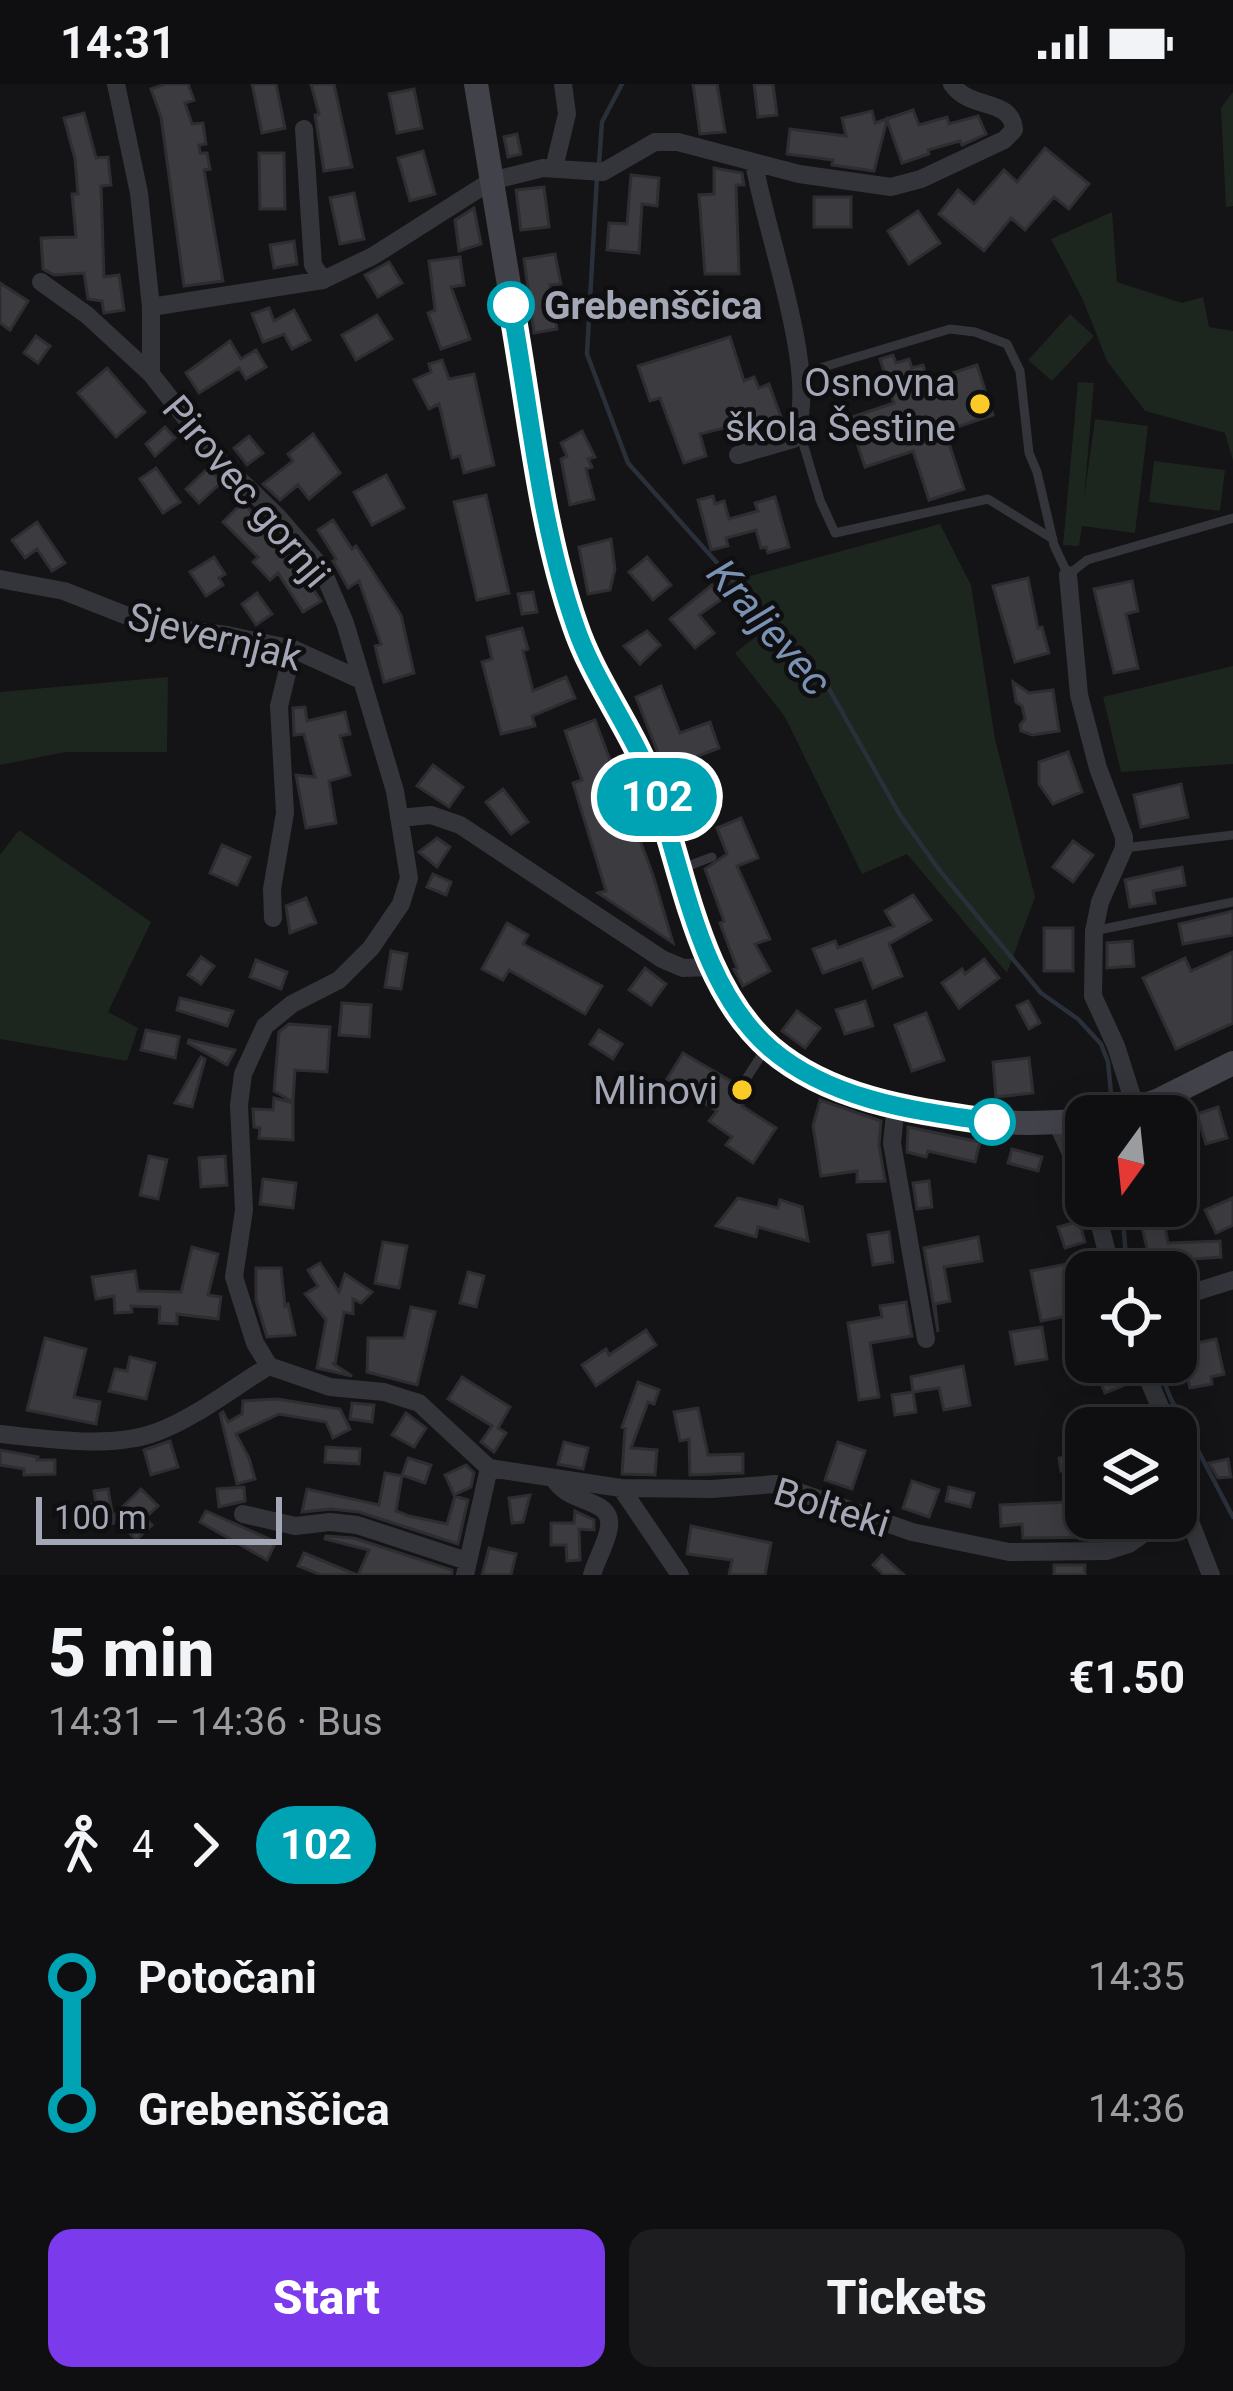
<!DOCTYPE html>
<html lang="en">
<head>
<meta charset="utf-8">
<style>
  :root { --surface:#0f0e10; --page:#1d1c1e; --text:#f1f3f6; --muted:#9b9c9f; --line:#2f2e30; --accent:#7c3aed }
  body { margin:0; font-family:Roboto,sans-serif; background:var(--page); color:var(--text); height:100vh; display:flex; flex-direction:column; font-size:45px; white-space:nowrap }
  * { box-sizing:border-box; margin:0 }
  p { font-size:39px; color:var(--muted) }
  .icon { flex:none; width:66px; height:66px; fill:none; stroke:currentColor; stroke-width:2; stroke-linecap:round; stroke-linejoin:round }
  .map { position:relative; height:1491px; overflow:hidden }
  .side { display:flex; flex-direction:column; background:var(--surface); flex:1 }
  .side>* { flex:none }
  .badge { padding:0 24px; border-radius:39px; font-size:42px; line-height:78px }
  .needle { width:78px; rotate:195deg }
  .fabs { position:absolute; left:1065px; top:1011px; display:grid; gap:24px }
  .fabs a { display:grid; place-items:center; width:132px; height:132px; border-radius:24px; background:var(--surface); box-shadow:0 6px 30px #0003,0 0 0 3px var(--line); font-size:60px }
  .scale { position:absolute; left:36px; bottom:30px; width:246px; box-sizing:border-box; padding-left:12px; border:6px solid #a4a8b6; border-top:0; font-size:33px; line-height:42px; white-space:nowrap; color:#a4a8b6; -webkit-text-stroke:9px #0f0e10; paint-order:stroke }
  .map>.badge { position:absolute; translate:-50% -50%; box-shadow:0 0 0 6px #fff }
  .legs { display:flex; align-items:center; gap:18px; height:132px; padding:0 48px; font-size:39px }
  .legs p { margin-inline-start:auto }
  .overview { display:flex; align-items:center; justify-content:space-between; height:204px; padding:0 48px }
  h1 { font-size:66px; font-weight:800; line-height:90px }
  .action { display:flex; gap:24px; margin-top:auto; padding:24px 48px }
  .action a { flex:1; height:138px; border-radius:24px; background:var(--accent); color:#fff; font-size:48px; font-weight:800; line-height:138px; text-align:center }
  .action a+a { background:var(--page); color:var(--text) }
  ul { padding:0 48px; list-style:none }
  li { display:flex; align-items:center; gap:42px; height:132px; font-size:45px }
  li i { display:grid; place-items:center; width:18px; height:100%; margin:0 15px; background:currentColor }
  li i::after { content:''; width:30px; height:30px; margin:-15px; border:9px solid; border-radius:50%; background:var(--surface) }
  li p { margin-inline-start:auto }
  li:first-child i { background:linear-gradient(#0000 50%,currentColor 0) }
  li:last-child i { background:linear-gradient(currentColor 50%,#0000 0) }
  .status { display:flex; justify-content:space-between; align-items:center; height:84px; padding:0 60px; background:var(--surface); direction:ltr }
  .status svg { height:33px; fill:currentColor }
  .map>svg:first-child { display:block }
  .green { fill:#1d251f }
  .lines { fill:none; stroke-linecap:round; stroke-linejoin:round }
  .stream { stroke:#29303a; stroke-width:4.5 }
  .building { fill:#3b3b40; stroke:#2e2d31; stroke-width:3 }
  .lane { stroke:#34353a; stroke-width:9 }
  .street { stroke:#34353a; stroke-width:18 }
  .secondary { stroke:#42434a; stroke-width:24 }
  .line-1-casing { stroke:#fff; stroke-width:27 }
  .line-1 { stroke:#00a3b4; stroke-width:18 }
  .stop-1-dot { fill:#fff; stroke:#00a3b4; stroke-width:6 }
  .poi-dot { fill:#faca26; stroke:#0f0e10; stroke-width:4.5 }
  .labels { text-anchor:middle; stroke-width:9; stroke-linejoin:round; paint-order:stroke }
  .stop-label { font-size:39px; font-weight:bold; fill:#a4a8b6; stroke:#0f0e10; text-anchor:start }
  .poi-label { font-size:39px; fill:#a4a8b6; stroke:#0f0e10; text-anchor:end }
  .street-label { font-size:39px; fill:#a4a8b6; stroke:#0f0e10 }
  .water-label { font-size:42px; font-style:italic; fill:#7992b3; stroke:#0f0e10 }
</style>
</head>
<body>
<div class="status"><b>14:31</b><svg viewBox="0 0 49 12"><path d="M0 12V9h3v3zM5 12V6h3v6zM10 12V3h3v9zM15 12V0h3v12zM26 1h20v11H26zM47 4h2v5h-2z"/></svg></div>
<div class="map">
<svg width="1233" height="1491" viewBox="0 0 1233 1491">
  <rect width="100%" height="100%" fill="#141315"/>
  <path class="green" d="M1233,8V122L1226,123L1221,24Z
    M1112,128L1117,198L1182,219L1203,213L1209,243L1233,247V377L1225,349L1145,327L1107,277L1083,216L1051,155Z
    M1070,230L1094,252L1052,297L1028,276Z
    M1078,298L1094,299L1084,414L1095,335L1148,342L1135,449L1082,442L1079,462L1063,461Z
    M1154,377L1225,386L1220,427L1149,418Z
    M940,440L971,501L995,655L1035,813L1007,889L907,770L862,790L785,633L735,569L757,552L717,501Z
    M1233,582V680L1121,688L1103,613Z
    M168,593L167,668H65L0,681V608Z
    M19,746L151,838L108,928L138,944L127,977L0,955V771Z"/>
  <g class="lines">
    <path class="stream" d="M599,80L602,38L622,0
      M597,92L587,270L628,379L828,603L900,731L940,787L1041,909L1078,935L1101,960L1108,978L1112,1020
      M1122,1122L1127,1188
      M1156,1278L1171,1315L1233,1433"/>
  </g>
  <path class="building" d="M165,0H188L194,16L185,19L192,40L203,39L206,60L199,61L200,69H207L210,85L204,86L223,197L184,202L161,33L151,5Z
    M252,0H276L285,44L262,49Z
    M311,0H334L352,83L324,87L315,31L319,30Z
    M693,0H717L725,48L700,50Z
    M754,0H773L777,31L758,33Z
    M414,5L422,44L397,49L389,10Z
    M913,26L919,41L947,33L949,40L978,32L986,50L962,61L960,57L928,66L929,70L902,79L887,36L874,87L832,81L833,76L787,70L790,45L846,52L842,34L872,27L875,39Z
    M84,29L96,74L108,73L111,101L101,102L104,193L119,191L124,226L104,229L102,217L88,215L84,189L54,191L43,185L41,154L76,153L72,110H78L75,75L64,34Z
    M517,50L521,70L508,73L504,53Z
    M1045,64L1089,100L1069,125L1054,113L1025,146L1011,134L984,167L939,130L958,106L974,120L1004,86L1017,98Z
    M423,67L435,110L410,117L398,74Z
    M259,69H284L285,125H260Z
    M714,84L742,89L744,101H736L739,190H705L699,111L714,110Z
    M631,91L659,94L657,122L642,120L639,169L607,166L609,139L627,140Z
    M544,103L549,143L521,146L516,106Z
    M354,109L364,155L340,160L330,114Z
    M814,113H851V143H814Z
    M474,124L481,160L459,167L455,136Z
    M918,127L940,159L909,180L888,147Z
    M294,157L297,180L274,184L270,161Z
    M555,170L561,200L550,201L557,245L534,249L524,175Z
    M460,173L464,201L451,203L470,255L441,265L428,229L435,226L429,177Z
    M389,178L402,199L378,213L365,191Z
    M0,199L28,217L10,246L0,239Z
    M269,224L274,237L294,226L310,256L292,265L284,250L263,258L252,230Z
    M377,231L392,255L356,276L342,251Z
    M36,252L50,262L38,279L24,269Z
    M730,253L744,297L754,293L759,304L769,300L782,336L747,349L743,339L700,350L706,372L684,379L660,314L650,317L638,282Z
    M230,257L241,275L256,266L266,283L246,295L239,284L199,309L186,289Z
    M893,271L896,279L909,275L912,284L923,281L928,297L977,281L993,331L945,347L964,405L929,416L913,367L865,383L849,334L894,319L880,275Z
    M442,276L449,295L474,290L494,381L464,389L460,372L452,374L439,320L429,325L414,296L431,288L429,280Z
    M107,284L145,328L116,353L78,309Z
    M165,343L175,354L155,372L146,360Z
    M582,347L595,373L588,375L592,383L586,385L594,415L570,421L561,375L567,372L561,359Z
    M313,350L340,389L309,415L298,401L280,416L263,400L293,377L288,370Z
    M249,352L263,369L247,381L234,364Z
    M156,384L180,418L163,429L140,395Z
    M208,384L222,398L199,419L186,405Z
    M386,391L404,424L372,441L354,408Z
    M486,411L509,509L477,516L454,418Z
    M713,412L715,420L724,417L729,435L758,427L755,419L775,413L789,463L768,469L766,463L761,464L756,446L726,454L728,462L711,466L698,416Z
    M243,418L300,485L321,517L303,528L278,489L270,496L253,478L258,473L223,438Z
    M333,436L352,465L356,462L401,531L414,589L384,598L375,562L381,560L359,497L348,504L333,477L336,475L318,446Z
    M37,438L65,479L52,487L37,465L25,474L12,456Z
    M611,455L615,485L610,506L588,510L579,463Z
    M214,473L225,490L219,494L223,501L206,512L190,488Z
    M647,473L671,501L653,516L629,488Z
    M1028,494L1038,544L1042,543L1049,569L1015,578L993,502Z
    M1132,497L1138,527L1126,530L1138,584L1114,589L1094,505Z
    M712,501L722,515L699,531L714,549L695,564L670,535Z
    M533,508L537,528L522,530L518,510Z
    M257,509L272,530L256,541L242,520Z
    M522,544L528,565L523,567L533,607L566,593L575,614L532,632L535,642L501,650L482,578L492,575L487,553Z
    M647,547L660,561L640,580L624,562Z
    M1013,598L1029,609L1053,606L1059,647L1032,651L1021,647L1020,641L1025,635L1022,622L1016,618Z
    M661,602L680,649L710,638L719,664L682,678L698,718L680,725L636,613Z
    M305,623L307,637L345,628L350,650L340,652L350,691L329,697L336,739L306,744L296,691L315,693L304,650L294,651L293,624Z
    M595,636L653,791L673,859L598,809L606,807L573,699L582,696L565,647Z
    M1068,668L1082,708L1053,720L1039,700V678Z
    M433,681L463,703L449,723L417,702Z
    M1181,700L1188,733L1141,743L1134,711Z
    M503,705L528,738L511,750L486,718Z
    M741,734L758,774L737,782L770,855L755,860L770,887L743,902L734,885L737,884L720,839L724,837L705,785L727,770L717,744Z
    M437,754L450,763L437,783L419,768Z
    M1073,757L1093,771L1073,798L1053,783Z
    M222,761L250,773L237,801L210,789Z
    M1182,783L1185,801L1153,807L1155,819L1130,823L1125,796Z
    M433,790L451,798L446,811L427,803Z
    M913,811L931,836L889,860L902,892L873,904L862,875L823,889L813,865L835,857L838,864L894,842L885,827Z
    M306,814L316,839L290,849L286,822Z
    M1233,827V851L1183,860L1179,840Z
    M507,839L528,851L523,860L602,902L585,930L509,886L503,896L482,885Z
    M1044,844H1073V887H1044Z
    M1132,857L1134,882L1107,884V859Z
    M391,867L407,870L401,905L385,903Z
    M1233,868V939L1176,965L1143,894L1185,874L1191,887Z
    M201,873L214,882L201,900L188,891Z
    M984,875L999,894L959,924L942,899L962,885L965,890Z
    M256,876L287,888L281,905L250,893Z
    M645,884L666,900L651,921L629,906Z
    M180,914L233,927L227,942L177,926Z
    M865,917L873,942L845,950L836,926Z
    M1028,917L1040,939L1029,945L1017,922Z
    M342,919L371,921L369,953L339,951Z
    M797,927L820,944L805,964L782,947Z
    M926,929L944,976L912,987L895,941Z
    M289,940L330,943L327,988L295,986L293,1018L274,1007L279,948Z
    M146,946L179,953L175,974L141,966Z
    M599,946L622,960L613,975L590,960Z
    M189,956L235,966L227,981L188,959Z
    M683,969L751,1009L742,1022L776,1044L753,1079L726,1061L732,1053L709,1037L717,1027L667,995Z
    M201,973L205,975L192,1023L175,1019Z
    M1029,974L1033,1009L996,1013L993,978Z
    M274,1014L293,1019V1056L259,1054L260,1044L254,1043L253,1025L273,1026Z
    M820,1016L881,1037L879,1061L885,1097L857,1098V1087L821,1092L813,1042Z
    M1218,1023L1227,1054L1206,1060L1197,1030Z
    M908,1043L980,1058L975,1078L928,1067L926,1073L907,1068Z
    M1012,1065L1042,1073L1038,1087L1008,1079Z
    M149,1072L167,1076L158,1115L140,1111Z
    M225,1072L227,1101L201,1103L199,1074Z
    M263,1095L296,1099L293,1124L260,1120Z
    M929,1097L932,1123L917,1125L913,1099Z
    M738,1114L778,1124L780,1116L802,1123L808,1157L758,1143L756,1153L716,1142Z
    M1233,1114V1141L1216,1149L1205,1126Z
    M1142,1122H1161L1168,1159L1220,1157L1221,1173L1179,1176L1182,1188H1152L1141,1138Z
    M1079,1137L1085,1158L1065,1164L1058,1143Z
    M889,1148L893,1178L873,1181L868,1151Z
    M978,1153L982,1177L944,1183L950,1217L935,1220L938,1248L924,1164Z
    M383,1158L407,1162L399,1204L375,1199Z
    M192,1163L218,1170L208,1211L221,1213L218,1235L177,1230V1240L159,1239L160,1223L131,1222L132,1228L115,1229L114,1212L96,1215L92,1193L135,1187L138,1207L181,1208Z
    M320,1179L339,1208L345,1190L372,1208L361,1219L353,1215V1230L344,1228L335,1280L332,1279L352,1292L317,1284L326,1236L305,1210L318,1202L308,1186Z
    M1067,1180L1077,1230L1041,1237L1031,1187Z
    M256,1184H281L285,1222L288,1220L295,1251L267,1253L256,1216Z
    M468,1188L484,1192L476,1223L460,1219Z
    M906,1218L912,1252L870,1259L879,1313L859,1316L848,1239L882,1233L880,1222Z
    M411,1223L435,1228L417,1301L367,1288L368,1254H404Z
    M1042,1243L1047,1275L1016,1280L1010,1248Z
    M646,1246L656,1261L596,1302L582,1281L606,1265L609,1271Z
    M45,1254L86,1265L74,1313L100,1318L96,1340L27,1326Z
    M1216,1255L1224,1290L1211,1293L1212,1300L1190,1304L1181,1262Z
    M130,1273L155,1279L146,1315L109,1307L115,1285L127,1287Z
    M1092,1278H1123L1132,1298L1105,1309Z
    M963,1282L970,1321L944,1326L939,1304L913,1308L911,1293Z
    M462,1293L510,1323L498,1344L506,1349L494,1368L481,1358L492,1342L448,1315Z
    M638,1298L659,1306L654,1320L648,1318L631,1364L657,1366L655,1391L622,1390L625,1344L622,1343Z
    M913,1308L916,1328L895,1331L892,1311Z
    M277,1315L340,1325L350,1345L333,1354L326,1338L279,1330L236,1350L249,1374L255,1395L237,1400L220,1330L223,1328L228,1338L242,1330L243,1317Z
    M352,1319L374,1321L372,1338L350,1335Z
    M698,1324L708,1371L743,1370V1389L690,1391L689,1355L680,1357L674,1328Z
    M406,1329L426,1344L414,1363L392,1351Z
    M1086,1349V1441L1104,1439L1106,1453L1023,1454L1022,1440L1001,1442L1000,1421L1069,1418L1067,1387H1061L1059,1374L1068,1373L1066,1351Z
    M170,1357L178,1383L151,1391L144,1366Z
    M564,1358L588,1364L583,1385L558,1380Z
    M838,1358L865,1367L852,1405L825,1396Z
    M326,1363L360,1365L359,1380L325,1378Z
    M0,1366L38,1373L37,1376H55V1390L24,1391V1385L0,1381Z
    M408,1374L431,1381L425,1399L402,1391Z
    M1228,1375L1231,1393L1218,1394L1209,1379Z
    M466,1381L474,1389L471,1403L454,1411L445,1391Z
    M385,1389L402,1392L396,1427L409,1432L447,1440L455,1412L468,1416L458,1460L359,1428L331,1425L302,1428L307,1405L379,1421Z
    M912,1397L939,1406L929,1433L903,1424Z
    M244,1403L245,1417L219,1423L217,1405Z
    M949,1403L974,1409L970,1423L946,1417Z
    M108,1405L114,1439L89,1443L85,1422L96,1420L94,1407Z
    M141,1405L158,1422L145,1434L152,1441L136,1456L113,1432Z
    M530,1411L523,1438L512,1439L509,1414Z
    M206,1427L276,1458L267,1476L200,1438Z
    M575,1427L594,1436V1446L579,1445L580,1476L567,1477L566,1461H551V1439H574Z
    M691,1442L771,1459L765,1491H729L732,1476L687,1470Z
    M326,1452L354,1454L452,1486V1491H358L369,1466L325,1455Z
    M489,1464L516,1470L511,1491H482Z
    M304,1469L357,1491H321L298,1482Z
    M882,1471L904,1491H884L873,1481Z
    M1054,1481H1085V1491H1054Z"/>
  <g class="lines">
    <path class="lane" d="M800,290L950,245L975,248L1007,260L1020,287L1029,369L1037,388L1054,461L1068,491L1087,476L1233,434
      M800,349L820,416L835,449L988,415L1053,455
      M1124,764L1233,751
      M680,785L712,773
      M1094,847L1233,818
      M746,995L766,964"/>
    <path class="street" d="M116,0L139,109L151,223V290
      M304,45L313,181L323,196
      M554,84L567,30L563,0
      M41,198L87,231L151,290L217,374L277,432L321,483L345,539L395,707L409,794L401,820L371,864L339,896L292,920L265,942L243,990L239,1021L244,1126L234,1193L255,1259L269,1282L330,1303L384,1308L419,1319L489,1384L465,1491
      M151,223L323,196L373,172L491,97L543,84L603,88L655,58H678L799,90L891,103L921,95L1004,56L1014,46C1012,13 970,27 952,0
      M738,371L793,355C823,297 764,146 754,78
      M1068,491L1079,611L1098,684L1124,753V764L1100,818L1094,847L1093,912L1116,962L1136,1025
      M0,495L64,507L153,542L227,551L293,565L359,595
      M399,734L431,731L460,741L662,875L683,884L711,883
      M273,834L272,805L285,729L279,622L293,565
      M896,1021L892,1059L926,1255
      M1057,1039L1086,1102
      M1095,1122L1112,1188
      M1176,1214L1233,1196
      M1141,1278L1169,1344
      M0,1350C48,1355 111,1365 157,1348C197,1333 232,1304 269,1282
      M1176,1370L1184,1422L1211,1491
      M489,1384L621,1404L712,1405L776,1400L912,1448L1009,1468L1107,1467L1129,1460L1166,1434
      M554,1395C570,1422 613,1413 609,1443C607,1459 596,1476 592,1491
      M621,1404L680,1491
      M243,1430L295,1442L330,1438L357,1441L467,1477"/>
    <path class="secondary" d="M476,0C492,102 510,203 526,305C539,382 549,461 573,536C592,596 635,647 655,707C680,780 702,895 754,949C829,1028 982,1047 1086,1036
      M1112,1032L1157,1017L1233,979"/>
  </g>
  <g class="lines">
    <g class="line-1-casing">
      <path id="line-1" d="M511,221C530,326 540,441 575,541C594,598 634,647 654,704C685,792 699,903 771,965C832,1017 917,1027 992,1038"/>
    </g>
    <use href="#line-1" class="line-1"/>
  </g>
  <g class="stop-1-dot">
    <circle cx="511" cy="221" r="21"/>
    <circle cx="992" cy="1038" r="21"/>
  </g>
  <g class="poi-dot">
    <circle cx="980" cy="320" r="12"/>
    <circle cx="742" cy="1006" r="12"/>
  </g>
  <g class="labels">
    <g class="stop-label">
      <text x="544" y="235">Grebenščica</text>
    </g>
    <g class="poi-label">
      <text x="956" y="312">Osnovna<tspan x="956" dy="45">škola Šestine</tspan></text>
      <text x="718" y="1020">Mlinovi</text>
    </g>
    <g class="street-label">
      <text transform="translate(247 407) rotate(50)" y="14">Pirovec gornji</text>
      <text transform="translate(215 552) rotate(14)" y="14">Sjevernjak</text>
      <text transform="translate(832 1423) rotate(17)" y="14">Bolteki</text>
    </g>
    <g class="water-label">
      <text transform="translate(770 543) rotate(49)" y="15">Kraljevec</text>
    </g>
  </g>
</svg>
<div class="fabs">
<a><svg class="needle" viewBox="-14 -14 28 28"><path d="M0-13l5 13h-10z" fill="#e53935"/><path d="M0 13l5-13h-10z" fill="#9b9c9f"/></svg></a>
<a><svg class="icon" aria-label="locate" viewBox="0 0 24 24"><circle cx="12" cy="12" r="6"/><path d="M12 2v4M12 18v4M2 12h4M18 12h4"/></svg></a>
<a><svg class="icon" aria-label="layers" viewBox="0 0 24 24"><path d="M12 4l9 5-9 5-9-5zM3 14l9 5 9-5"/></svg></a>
</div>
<div class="scale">100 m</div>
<b class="badge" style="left:657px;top:713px;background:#00a3b4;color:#fff">102</b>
</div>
<section class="side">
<div class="overview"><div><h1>5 min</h1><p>14:31 – 14:36 · Bus</p></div><b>€1.50</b></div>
<div class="legs"><svg class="icon" aria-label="walk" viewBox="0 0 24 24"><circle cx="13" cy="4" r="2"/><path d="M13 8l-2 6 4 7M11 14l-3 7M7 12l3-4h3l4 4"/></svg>4<svg class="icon" aria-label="forward" viewBox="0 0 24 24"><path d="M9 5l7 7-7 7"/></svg><b class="badge" style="background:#00a3b4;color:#fff">102</b></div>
<ul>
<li><i style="color:#00a3b4"></i><b>Potočani</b><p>14:35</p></li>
<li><i style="color:#00a3b4"></i><b>Grebenščica</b><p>14:36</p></li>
</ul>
<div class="action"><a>Start</a><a>Tickets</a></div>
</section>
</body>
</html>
